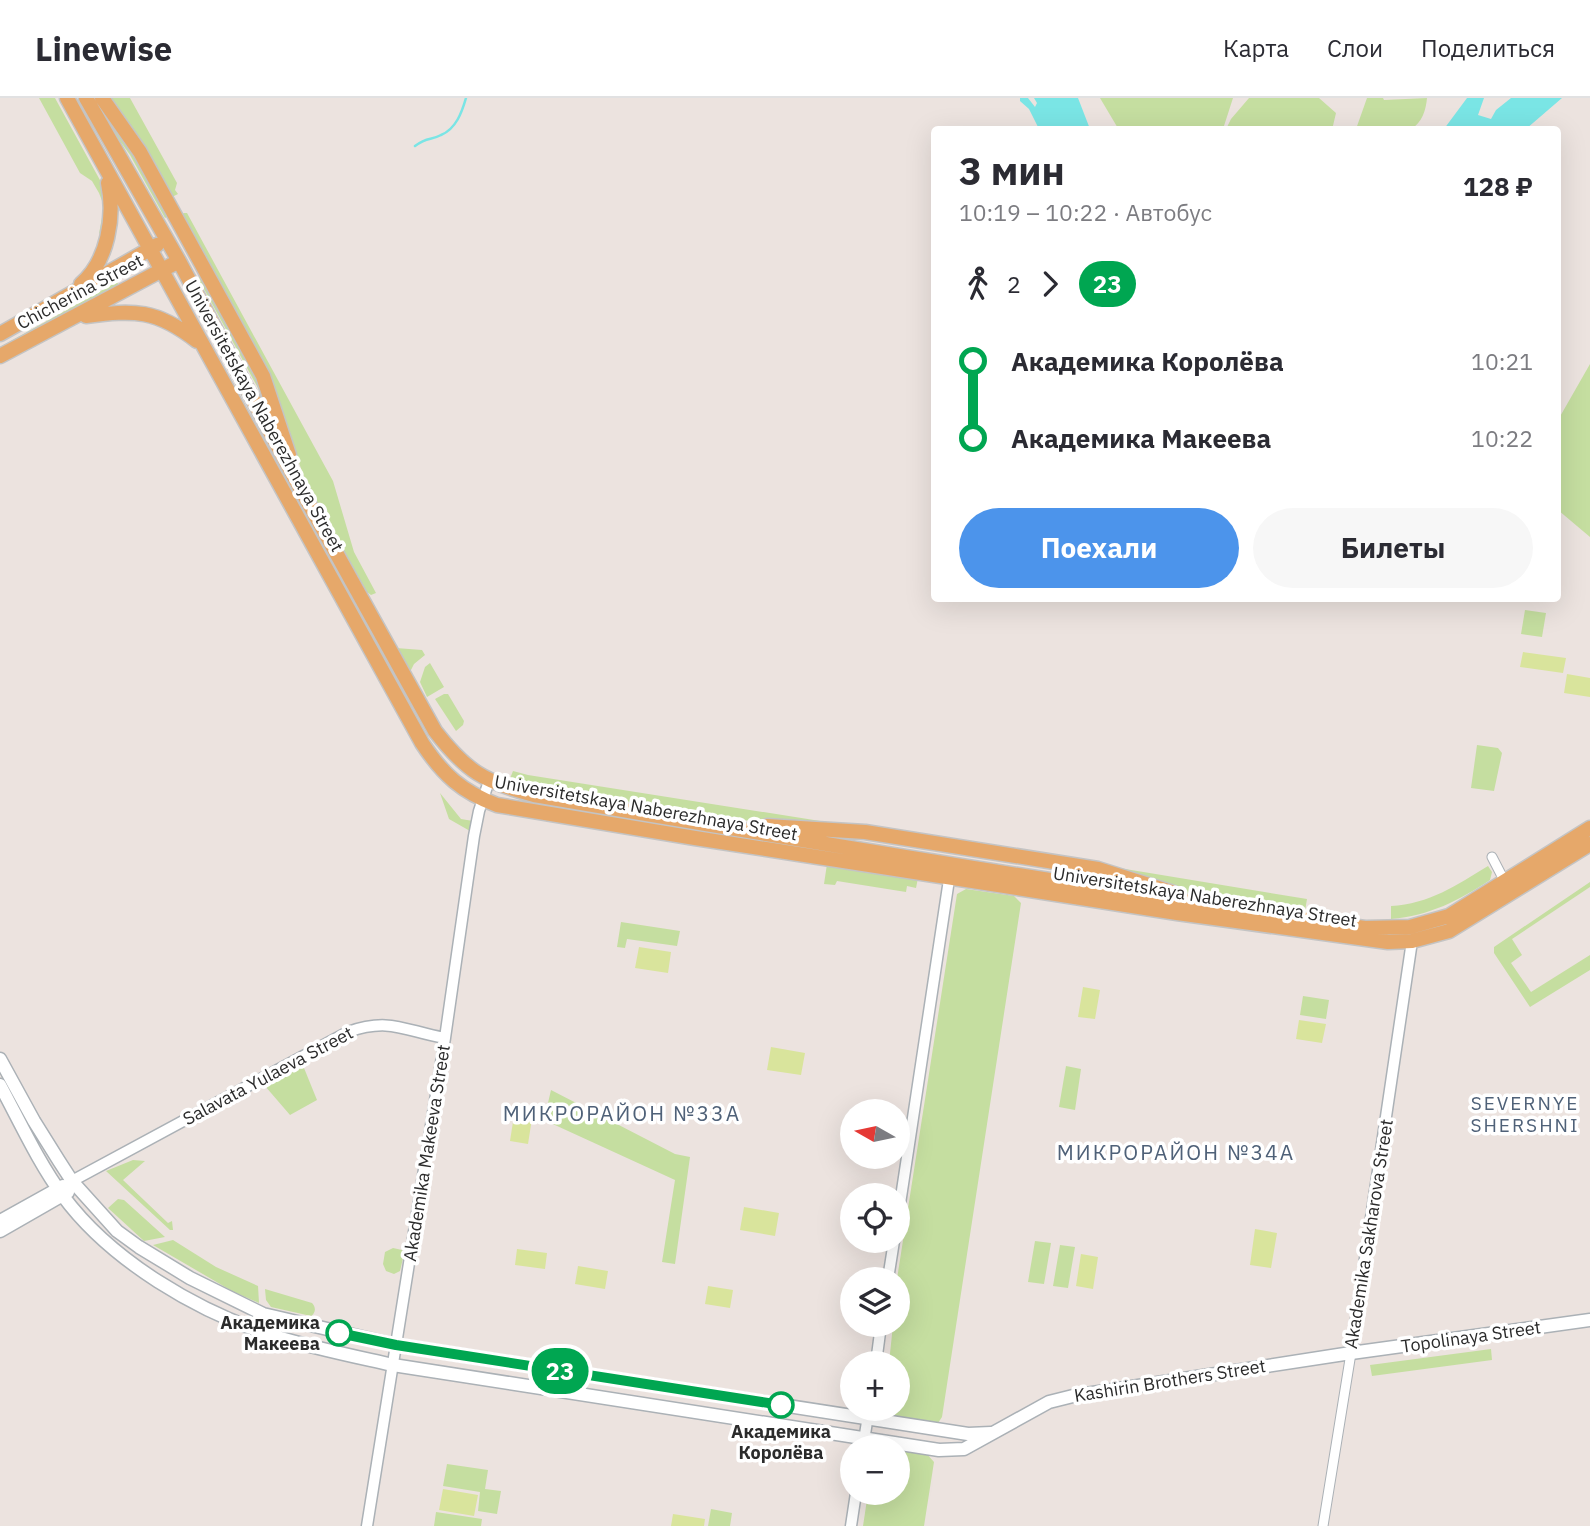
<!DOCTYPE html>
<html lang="ru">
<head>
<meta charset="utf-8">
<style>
  :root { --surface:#fff; --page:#f7f7f7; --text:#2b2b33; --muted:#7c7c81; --line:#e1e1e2; --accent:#4c94eb }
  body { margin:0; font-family:"IBM Plex Sans",sans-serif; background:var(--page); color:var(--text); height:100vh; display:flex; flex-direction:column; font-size:26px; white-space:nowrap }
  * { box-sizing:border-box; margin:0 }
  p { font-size:23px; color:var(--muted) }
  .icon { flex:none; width:38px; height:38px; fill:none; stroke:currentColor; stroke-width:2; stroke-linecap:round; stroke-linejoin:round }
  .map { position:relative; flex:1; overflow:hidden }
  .side { position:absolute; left:931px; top:28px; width:630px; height:476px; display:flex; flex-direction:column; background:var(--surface); border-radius:7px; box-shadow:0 7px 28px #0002 }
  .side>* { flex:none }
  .badge { padding:0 14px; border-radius:23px; font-size:24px; line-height:46px }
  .needle { width:46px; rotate:279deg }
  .buttons { position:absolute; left:840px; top:1001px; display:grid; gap:14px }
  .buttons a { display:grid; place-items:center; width:70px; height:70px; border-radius:50%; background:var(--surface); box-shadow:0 7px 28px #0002; font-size:35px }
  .map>.badge { position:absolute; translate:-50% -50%; box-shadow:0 0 0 4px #fff }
  .legs { display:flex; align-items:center; gap:10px; height:77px; padding:0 28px; font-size:23px }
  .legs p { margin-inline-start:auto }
  .headline { display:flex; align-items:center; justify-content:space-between; height:119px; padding:0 28px }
  h1 { font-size:38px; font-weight:700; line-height:52px }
  .action { display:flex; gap:14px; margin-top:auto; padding:14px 28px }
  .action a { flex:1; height:80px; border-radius:42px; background:var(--accent); color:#fff; font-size:28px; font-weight:700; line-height:80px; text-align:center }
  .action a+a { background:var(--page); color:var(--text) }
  ul { padding:0 28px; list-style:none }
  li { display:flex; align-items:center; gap:24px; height:77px; font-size:26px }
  li i { display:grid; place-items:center; width:10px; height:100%; margin:0 9px; background:currentColor }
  li i::after { content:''; width:18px; height:18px; margin:-9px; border:5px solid; border-radius:50%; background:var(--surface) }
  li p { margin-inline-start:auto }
  li:first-child i { background:linear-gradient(#0000 50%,currentColor 0) }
  li:last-child i { background:linear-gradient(currentColor 50%,#0000 0) }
  header { display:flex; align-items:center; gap:42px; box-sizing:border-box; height:98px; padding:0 35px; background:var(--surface); border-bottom:2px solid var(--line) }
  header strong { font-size:33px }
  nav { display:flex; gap:38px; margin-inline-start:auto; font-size:24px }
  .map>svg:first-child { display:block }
  .green { fill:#c5dea0 }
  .pitch { fill:#d9e49c }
  .water { fill:#7ae5e5 }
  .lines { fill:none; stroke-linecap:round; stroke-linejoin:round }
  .stream { stroke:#7ae5e5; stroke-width:2.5 }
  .minor-casing { stroke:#abb1b6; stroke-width:11 }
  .tertiary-casing { stroke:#abb1b6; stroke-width:13 }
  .secondary-casing { stroke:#abb1b6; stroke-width:15 }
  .primary-casing { stroke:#c4c4c4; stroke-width:17 }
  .minor { stroke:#fff; stroke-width:9 }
  .tertiary { stroke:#fff; stroke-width:10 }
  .secondary { stroke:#fff; stroke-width:12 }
  .primary { stroke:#e6a86a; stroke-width:14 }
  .line-1-casing { stroke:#fff; stroke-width:16 }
  .line-1 { stroke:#00a651; stroke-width:10 }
  .stop-1-dot { fill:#fff; stroke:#00a651; stroke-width:3.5 }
  .labels { text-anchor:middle; stroke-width:7; stroke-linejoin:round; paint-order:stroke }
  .street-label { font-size:18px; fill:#2b2b2b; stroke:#fff }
  .stop-label { font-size:18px; font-weight:bold; fill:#2b2b2b; stroke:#fff; text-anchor:end }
  .neighbourhood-label { font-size:19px; letter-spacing:2px; fill:#4f6178; stroke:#fff }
  .quarter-label { font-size:21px; letter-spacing:2px; fill:#4f6178; stroke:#fff }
</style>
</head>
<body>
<header>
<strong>Linewise</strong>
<nav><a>Карта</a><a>Слои</a><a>Поделиться</a></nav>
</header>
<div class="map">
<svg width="1590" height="1428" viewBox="0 0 1590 1428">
  <rect width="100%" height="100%" fill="#ece3df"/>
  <path class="green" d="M39,0H55L101,84L105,106L102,133L99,136L104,108L99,95L92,83L80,75Z
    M94,0L136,55L170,117L165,120L130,57L109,28Z
    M107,0H130L177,85L175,92L178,96L170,100Z
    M1100,0H1233L1223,31L1119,32Z
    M1249,0H1319L1336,15L1332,32L1226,31L1231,21Z
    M1367,0H1383L1384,2L1427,0C1426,12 1422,25 1411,31H1356Z
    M184,115H187L333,383L354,454L376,495L371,497L367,494L306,385L286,327L180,117Z
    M203,177L260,281L271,314L198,180Z
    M117,184L119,188L0,253V249Z
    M1590,266V439L1558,412V322Z
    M1525,512L1546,515L1542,539L1521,536Z
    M396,550L422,552L425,557L414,566L410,574Z
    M430,565L444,589L427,599L420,584L425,569Z
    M444,596H448L464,623L463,627L456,633L435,601Z
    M1477,647L1498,650L1502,655L1494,693L1471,690Z
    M513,673L528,677L858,729L720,721L531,690L509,683Z
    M440,695L461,721L473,723L470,733L449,721Z
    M1089,765L1307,801L1305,813L1188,795L1159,784Z
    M827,766L918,780L916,790L907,788L906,794L837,783L835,787L824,786Z
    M1488,768L1492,774L1490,782C1460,802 1429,818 1391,821V808C1429,806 1457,787 1488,768Z
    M1590,784V789L1512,841L1522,857L1511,865L1531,894L1590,857V872L1530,909L1494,855V849Z
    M966,791L1014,798L1021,805L942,1319L938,1325L890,1318L885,1311H898V1265H889L893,1227H898L897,1181L957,796Z
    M621,824L680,833L677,848L627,841L625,850L617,849Z
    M1303,898L1329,902L1326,921L1300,917Z
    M1066,968L1081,971L1075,1012L1059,1009Z
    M298,969L304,970L317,1002L290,1017L265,988Z
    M551,992L675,1056L690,1059L675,1166L662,1164L675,1082L544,1022Z
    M133,1062L145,1063L123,1082L168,1125L172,1123L173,1132H170L106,1073Z
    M118,1101L124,1102L165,1139L144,1143L108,1110Z
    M173,1142L216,1169L258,1188L259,1205L232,1193L153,1147Z
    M1035,1143L1051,1145L1044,1186L1028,1184Z
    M1060,1147L1075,1149L1068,1190L1053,1188Z
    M393,1150L402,1152L404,1156L400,1173L394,1176L386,1173L383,1166L385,1154Z
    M265,1191L312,1205C316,1209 316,1215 311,1218L271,1209L266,1202Z
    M1491,1251L1492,1262L1372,1278L1370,1267Z
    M898,1351L926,1355L934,1364L924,1428H863L868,1395H898Z
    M447,1366L488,1372L485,1391L501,1393L497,1416L478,1413L480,1394L443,1388Z
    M711,1411L732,1415L730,1428H708Z
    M436,1414L482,1421L481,1428H434Z"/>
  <path class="pitch" d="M1523,554L1566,560L1563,575L1520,569Z
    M1567,576L1590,580V599L1564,595Z
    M639,849L671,854L668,875L635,870Z
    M1083,889L1100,892L1095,921L1078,919Z
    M1299,922L1326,926L1322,945L1296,941Z
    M771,949L805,955L801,977L767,972Z
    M515,1011L533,1014L528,1046L510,1043Z
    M744,1109L779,1115L775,1138L740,1132Z
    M1255,1131L1277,1135L1271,1170L1250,1167Z
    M517,1151L547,1155L545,1171L515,1167Z
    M1081,1156L1098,1159L1093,1191L1076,1188Z
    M578,1168L608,1173L605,1191L575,1186Z
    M708,1188L733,1192L730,1210L705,1206Z
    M443,1391L478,1397L474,1418L439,1412Z
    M673,1416L705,1421L704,1428H671Z"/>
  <path class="water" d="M1020,0H1028L1035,9L1037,5L1034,0H1078L1090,31H1039L1029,11L1020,3Z
    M1467,0H1484L1478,17L1491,21L1496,12L1511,0H1562L1526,31H1444Z"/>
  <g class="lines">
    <path class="stream" d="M415,48C428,38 430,43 441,37C456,31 462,14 466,0"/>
    <g class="minor-casing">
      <path id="minor" d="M1492,759L1505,784
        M1323,1428L1351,1255"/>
    </g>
    <g class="tertiary-casing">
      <path id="tertiary" d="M72,1083L348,934C390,919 405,933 445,940
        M898,1119L950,775
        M888,1181L894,1143
        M1351,1255L1412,843
        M876,1265L881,1227
        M863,1349L869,1311
        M367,1428L445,940L474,738L479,713L489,683
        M851,1428L856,1395"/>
    </g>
    <g class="secondary-casing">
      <path id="secondary" d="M0,961L34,1023L59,1063L72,1083L117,1133L139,1149L190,1180L263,1216L396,1247L968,1336L991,1335
        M0,987C20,1024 38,1064 63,1098C111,1163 198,1214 274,1238C313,1250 353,1258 393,1267L939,1352L964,1351L1049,1304L1073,1298L1351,1255L1590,1222
        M0,1123L63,1088
        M0,1133L68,1094"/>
    </g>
    <g class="primary-casing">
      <path id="primary" d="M67,0L422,645C443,677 462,694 497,707L695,740L1177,815L1388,844L1412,843L1449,833L1590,746
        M86,0L179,163L299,388L435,633C466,673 484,684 534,697C810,744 1088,790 1365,830L1410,829L1449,818L1590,730
        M102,0L140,54L263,278L289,357
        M81,186C108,163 115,118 108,85
        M86,218C135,212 156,211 197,243
        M0,236L157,147
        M0,258L179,163
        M767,728L865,734L1098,771L1174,795"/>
    </g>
    <use href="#minor" class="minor"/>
    <use href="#tertiary" class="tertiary"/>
    <use href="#secondary" class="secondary"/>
    <use href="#primary" class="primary"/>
  </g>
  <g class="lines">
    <g class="line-1-casing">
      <path id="line-1" d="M339,1235L396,1247L781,1307"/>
    </g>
    <use href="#line-1" class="line-1"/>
  </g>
  <g class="stop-1-dot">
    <circle cx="339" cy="1235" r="12"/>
    <circle cx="781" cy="1307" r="12"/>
  </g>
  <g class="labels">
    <g class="street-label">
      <text transform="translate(80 194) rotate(-28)" y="6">Chicherina Street</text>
      <text transform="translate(264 318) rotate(61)" y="6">Universitetskaya Naberezhnaya Street</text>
      <text transform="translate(646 710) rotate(10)" y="6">Universitetskaya Naberezhnaya Street</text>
      <text transform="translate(1205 799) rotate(9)" y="6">Universitetskaya Naberezhnaya Street</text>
      <text transform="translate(268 978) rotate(-28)" y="6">Salavata Yulaeva Street</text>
      <text transform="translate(427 1055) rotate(-81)" y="6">Akademika Makeeva Street</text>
      <text transform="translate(1369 1136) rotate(-81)" y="6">Akademika Sakharova Street</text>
      <text transform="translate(1471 1239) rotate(-8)" y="6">Topolinaya Street</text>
      <text transform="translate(1170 1283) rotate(-9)" y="6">Kashirin Brothers Street</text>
    </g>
    <g class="stop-label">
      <text x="320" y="1231">Академика<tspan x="320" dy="21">Макеева</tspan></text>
      <text x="781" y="1340" text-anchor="middle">Академика<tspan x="781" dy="21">Королёва</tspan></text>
    </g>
    <g class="neighbourhood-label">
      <text x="1525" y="1012">SEVERNYE<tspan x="1525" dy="22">SHERSHNI</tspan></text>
    </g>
    <g class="quarter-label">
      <text x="622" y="1023">МИКРОРАЙОН №33А</text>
      <text x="1176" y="1062">МИКРОРАЙОН №34А</text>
    </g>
  </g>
</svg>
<div class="buttons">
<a><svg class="needle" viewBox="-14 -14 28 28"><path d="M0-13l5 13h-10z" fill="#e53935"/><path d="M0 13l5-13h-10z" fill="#7c7c81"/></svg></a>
<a><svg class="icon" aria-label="locate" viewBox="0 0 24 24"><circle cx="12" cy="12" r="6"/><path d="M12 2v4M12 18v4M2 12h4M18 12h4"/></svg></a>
<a><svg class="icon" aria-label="layers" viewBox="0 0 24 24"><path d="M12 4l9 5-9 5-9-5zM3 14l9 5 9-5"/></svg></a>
<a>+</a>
<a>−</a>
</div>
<b class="badge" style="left:560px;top:1273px;background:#00a651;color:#fff">23</b>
<section class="side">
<div class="headline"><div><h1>3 мин</h1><p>10:19 – 10:22 · Автобус</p></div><b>128 ₽</b></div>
<div class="legs"><svg class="icon" aria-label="walk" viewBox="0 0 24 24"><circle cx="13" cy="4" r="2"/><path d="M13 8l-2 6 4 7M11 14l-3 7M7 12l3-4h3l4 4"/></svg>2<svg class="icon" aria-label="forward" viewBox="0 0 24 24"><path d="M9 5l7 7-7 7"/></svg><b class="badge" style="background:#00a651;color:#fff">23</b></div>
<ul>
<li><i style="color:#00a651"></i><b>Академика Королёва</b><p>10:21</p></li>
<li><i style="color:#00a651"></i><b>Академика Макеева</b><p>10:22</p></li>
</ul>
<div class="action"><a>Поехали</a><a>Билеты</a></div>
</section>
</div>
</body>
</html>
